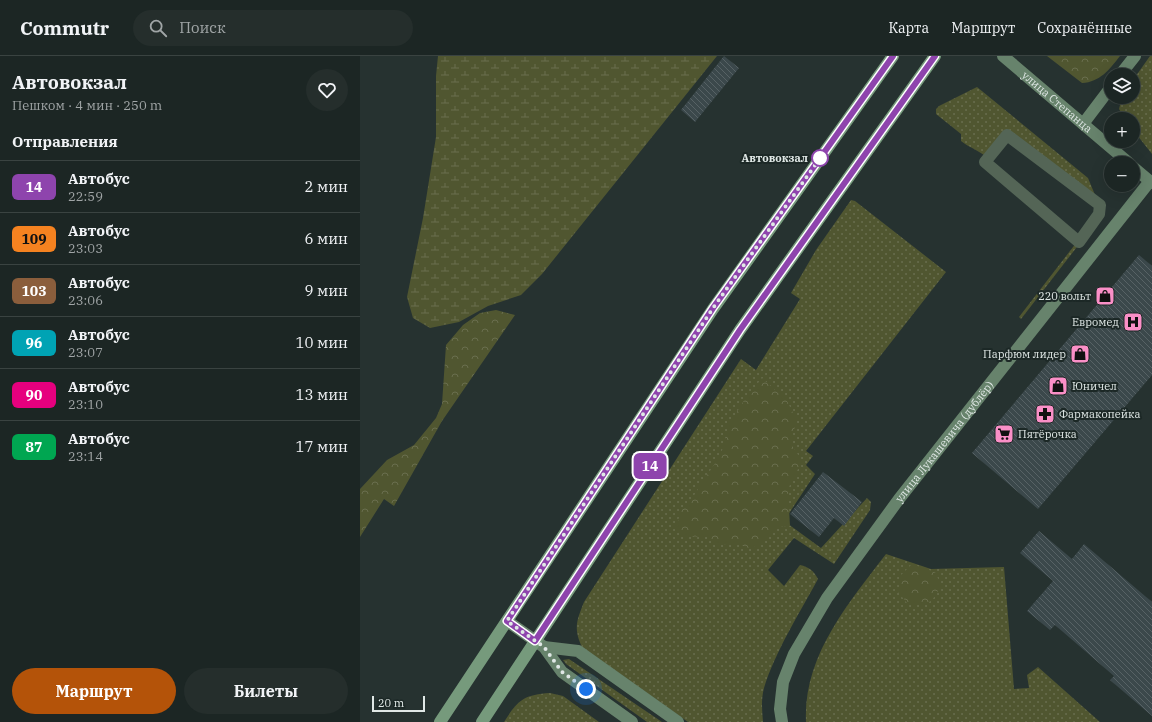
<!DOCTYPE html>
<html lang="ru">
<head>
<meta charset="utf-8">
<style>
  :root { --surface:#1c2624; --page:#252e2c; --text:#f1f3f6; --muted:#a0a5a6; --line:#3a4341; --accent:#b45309 }
  body { margin:0; font-family:"IBM Plex Serif",serif; background:var(--page); color:var(--text); height:100vh; display:flex; flex-direction:column; font-size:15px; white-space:nowrap }
  * { box-sizing:border-box; margin:0 }
  p { font-size:13px; color:var(--muted) }
  .icon { flex:none; width:22px; height:22px; fill:none; stroke:currentColor; stroke-width:2; stroke-linecap:round; stroke-linejoin:round }
  .map { position:relative; flex:1; overflow:hidden }
  .drawer { display:flex; flex-direction:column; background:var(--surface); width:360px }
  .drawer>* { flex:none }
  .badge { padding:0 8px; border-radius:6px; font-size:14px; line-height:26px }
  .controls { position:absolute; left:744px; top:12px; display:grid; gap:8px }
  .controls a { display:grid; place-items:center; width:36px; height:36px; border-radius:50%; background:var(--surface); box-shadow:0 4px 16px #0002,0 0 0 1px var(--line); font-size:20px }
  .scale { position:absolute; left:12px; bottom:10px; width:53px; box-sizing:border-box; padding-left:4px; border:2px solid #e0e8e6; border-top:0; font-size:11px; line-height:14px; white-space:nowrap; color:#e0e8e6; -webkit-text-stroke:3px #1c2826; paint-order:stroke }
  .you { position:absolute; width:20px; height:20px; margin:-10px; border:3px solid #fff; border-radius:50%; background:#1a73e8; box-shadow:0 0 0 6px #1a73e833 }
  .map>.badge { position:absolute; translate:-50% -50%; box-shadow:0 0 0 2px #fff }
  h2 { padding:0 12px; font-size:15px; line-height:36px }
  .round { display:grid; place-items:center; flex:none; width:42px; height:42px; border-radius:21px; background:var(--page) }
  .overview { display:flex; align-items:center; justify-content:space-between; height:68px; padding:0 12px }
  h1 { font-size:19px; font-weight:800; line-height:30px }
  .primary-button { display:flex; gap:8px; margin-top:auto; padding:8px 12px }
  .primary-button a { flex:1; height:46px; border-radius:24px; background:var(--accent); color:#fff; font-size:16px; font-weight:800; line-height:46px; text-align:center }
  .primary-button a+a { background:var(--page); color:var(--text) }
  ul { padding:0; list-style:none }
  li { display:flex; align-items:center; gap:12px; height:52px; padding:0 12px; border-top:1px solid var(--line) }
  li div { flex:1 }
  li b { display:block; font-size:15px }
  li em { font-style:normal }
  li .badge { min-width:44px; font-weight:700; text-align:center }
  header { display:flex; align-items:center; gap:24px; box-sizing:border-box; height:56px; padding:0 20px; background:var(--surface); border-bottom:1px solid var(--line) }
  header strong { font-size:19px }
  nav { display:flex; gap:22px; margin-inline-start:auto; font-size:14px }
  .search { width:280px; height:36px; background:var(--page); display:flex; align-items:center; gap:10px; box-sizing:border-box; padding:0 14px; border-radius:22px; color:var(--muted); font-size:15px }
  main { display:flex; flex:1; min-height:0 }
  .map>svg:first-child { display:block }
  .grass { fill:url(#grass-dots) }
  .forest { fill:url(#forest-crowns) }
  .wetland { fill:url(#wetland-marsh) }
  .building { fill:url(#building-back-hatch) }
  .lines { fill:none; stroke-linecap:round; stroke-linejoin:round }
  .street { stroke:#546556; stroke-width:12 }
  .secondary { stroke:#67836c; stroke-width:12 }
  .primary { stroke:#769a7c; stroke-width:12 }
  .line-casing { stroke:#fff; stroke-width:9 }
  .line { stroke:#8e44ad; stroke-width:6 }
  .walk { stroke:#e0e8e6; stroke-width:4; stroke-dasharray:0 7.2 }
  .stop-dot { fill:#fff; stroke:#8e44ad; stroke-width:2 }
  .labels { text-anchor:middle; stroke-width:4; stroke-linejoin:round; paint-order:stroke }
  .street-label { font-size:11px; fill:#e0e8e6; stroke:#1c2826 }
  .stop-label { font-size:11px; font-weight:bold; fill:#e0e8e6; stroke:#1c2826; text-anchor:end }
  .poi-label { font-size:11px; fill:#e0e8e6; stroke:#1c2826; text-anchor:end }
</style>
</head>
<body>
<header>
<strong>Commutr</strong>
<div class="search"><svg class="icon" aria-label="search" viewBox="0 0 24 24"><circle cx="10" cy="10" r="6"/><path d="M15 15l6 6"/></svg>Поиск</div>
<nav><a>Карта</a><a>Маршрут</a><a>Сохранённые</a></nav>
</header>
<main>
<section class="drawer">
<div class="overview"><div><h1>Автовокзал</h1><p>Пешком · 4 мин · 250 m</p></div><a class="round"><svg class="icon" aria-label="heart" viewBox="0 0 24 24"><path d="M12 20l-8-8c-3-5 5-10 8-4 3-6 11-1 8 4z"/></svg></a></div>
<h2>Отправления</h2>
<ul>
<li><span class="badge" style="background:#8e44ad;color:#fff">14</span><div><b>Автобус</b><p>22:59</p></div><em>2 мин</em></li>
<li><span class="badge" style="background:#f58220;color:#111">109</span><div><b>Автобус</b><p>23:03</p></div><em>6 мин</em></li>
<li><span class="badge" style="background:#8b5e3c;color:#fff">103</span><div><b>Автобус</b><p>23:06</p></div><em>9 мин</em></li>
<li><span class="badge" style="background:#00a3b4;color:#fff">96</span><div><b>Автобус</b><p>23:07</p></div><em>10 мин</em></li>
<li><span class="badge" style="background:#e6007e;color:#fff">90</span><div><b>Автобус</b><p>23:10</p></div><em>13 мин</em></li>
<li><span class="badge" style="background:#00a651;color:#fff">87</span><div><b>Автобус</b><p>23:14</p></div><em>17 мин</em></li>
</ul>
<div class="primary-button"><a>Маршрут</a><a>Билеты</a></div>
</section>
<div class="map">
<svg width="792" height="666" viewBox="0 0 792 666">
  <defs>
    <pattern id="grass-dots" width="8" height="8" patternUnits="userSpaceOnUse"><rect width="8" height="8" fill="#505630"/><path d="M2 2h.1M6 6h.1" fill="none" stroke="#696e4e" stroke-width="1.8" stroke-linecap="round"/></pattern>
    <pattern id="forest-crowns" width="20" height="18" patternUnits="userSpaceOnUse"><rect width="20" height="18" fill="#505630"/><path d="M2 6a3 3 0 1 1 6 0M12 15a3 3 0 1 1 6 0" fill="none" stroke="#696e4e"/></pattern>
    <pattern id="wetland-marsh" width="20" height="14" patternUnits="userSpaceOnUse"><rect width="20" height="14" fill="#505630"/><path d="M1 5h8M5 5V1M11 12h8M15 12V8" fill="none" stroke="#696e4e"/></pattern>
    <pattern id="building-back-hatch" width="6" height="6" patternUnits="userSpaceOnUse"><rect width="6" height="6" fill="#3b484b"/><path d="M-1 5l2 2M0 0l6 6M5-1l2 2" fill="none" stroke="#576265"/></pattern>
  </defs>
  <rect width="100%" height="100%" fill="#263230"/>
  <path class="grass" d="M790,0H792V98L773,74V63H765L759,53L762,41H773V24Z
    M617,31L728,122L735,139L648,79L628,102C620,95 610,92 601,85V78L576,58V53L579,50Z
    M491,144L495,145L586,216L446,395L453,400L446,409L455,418L424,465L461,492L507,442L511,446L510,454L474,508L434,482L408,514L424,530L440,509C449,511 454,515 458,523C440,556 415,596 404,632C401,643 402,655 403,666H328L222,591C213,572 217,564 224,546L381,303L396,314L440,243L431,237L456,194Z
    M734,169L661,263L659,261L720,182Z
    M526,498L571,513L644,511L654,633L669,632L667,619L678,611L740,666H446C443,600 488,548 526,498Z
    M209,603L302,666H287L206,608L203,604Z
    M190,637L203,640L239,666H144C158,644 163,639 190,637Z"/>
  <path class="forest" d="M687,0H760C749,14 740,26 722,27Z
    M136,254L155,259L82,365L34,450L24,443L0,481V433L27,404L54,389L76,362L82,348L86,289L103,269L120,257Z
    M402,322L427,345L437,365L430,386L442,405L428,433L430,470L419,471L406,484L391,493L375,487L360,489L346,480L329,481L316,474L321,453L329,447L361,398L369,369L383,346Z
    M552,508L575,516L581,529C571,549 568,550 547,547L538,536L541,519Z"/>
  <path class="wetland" d="M78,0H357L182,218L161,239L128,250L99,266L70,272L53,262L47,241L63,162L76,81V20Z"/>
  <path class="building" d="M364,0L379,12L335,66L321,54Z
    M779,199L792,210V319L678,453L612,397Z
    M463,416L502,446L484,470L474,462L459,481L430,458Z
    M679,475L712,503L724,488L792,546V660L750,624L754,620L695,569L690,574L667,555L693,525L660,497Z"/>
  <g class="lines">
    <path class="street" d="M647,79L740,149L739,158L719,186L625,106Z"/>
    <g class="secondary">
      <path id="s1" d="M643,0L769,107"/>
      <path d="M760,19L775,0"/>
      <path d="M723,68L751,31"/>
      <path d="M773,111L792,127"/>
      <path d="M147,565L184,591L202,616L272,666"/>
      <path d="M184,591L218,595L318,666"/>
      <path id="s2" d="M422,666L420,653L423,626L434,598L467,542L539,443L790,125"/>
    </g>
    <path class="primary" d="M80,666L353,253L533,0
      M122,666L380,274L575,0"/>
  </g>
  <g class="lines">
    <g class="line-casing">
      <path id="line" d="M533,0L353,252L147,565L175,585L380,274L575,0"/>
    </g>
    <use href="#line" class="line"/>
    <path class="walk" d="M226,633L202,616L184,591L147,565L353,252L461,101L460,102"/>
  </g>
  <defs>
    <g id="shop-square" transform="scale(1)"><rect x="-9" y="-9" width="18" height="18" rx="4" fill="#fa8fc7" stroke="#1c2826"/><path d="M-5-2.5h2.3a2.7 3.5 0 0 1 5.4 0H5L5.5 6h-11ZM-1.5-2.5h3a1.5 2.3 0 0 0-3 0Z" fill="#111"/></g>
    <g id="hospital-square" transform="scale(1)"><rect x="-9" y="-9" width="18" height="18" rx="4" fill="#fa8fc7" stroke="#1c2826"/><path d="M-5-5h3v3.5h4V-5h3V5h-3V1.5h-4V5h-3Z" fill="#111"/></g>
    <g id="pharmacy-square" transform="scale(1)"><rect x="-9" y="-9" width="18" height="18" rx="4" fill="#fa8fc7" stroke="#1c2826"/><path d="M-2-6h4v4h4v4h-4v4h-4v-4h-4v-4h4Z" fill="#111"/></g>
    <g id="supermarket-square" transform="scale(1)"><rect x="-9" y="-9" width="18" height="18" rx="4" fill="#fa8fc7" stroke="#1c2826"/><path d="M-6-5.5h2.5l.6 2H6L4.5 2H-2.5L-4.4-4H-6ZM-1.5 3.2a1.3 1.3 0 1 0 .1 0ZM3 3.2a1.3 1.3 0 1 0 .1 0Z" fill="#111"/></g>
  </defs>
  <g fill-rule="evenodd">
    <use href="#shop-square" x="745" y="240"/>
    <use href="#hospital-square" x="773" y="266"/>
    <use href="#shop-square" x="720" y="298"/>
    <use href="#shop-square" x="698" y="330"/>
    <use href="#pharmacy-square" x="685" y="358"/>
    <use href="#supermarket-square" x="644" y="378"/>
  </g>
  <circle class="stop-dot" cx="460" cy="102" r="8"/>
  <g class="labels">
    <g class="street-label">
      <text dy="4" stroke="none"><textPath href="#s1" startOffset="71">улица Степанца</textPath></text>
      <text dy="4" stroke="none"><textPath href="#s2" startOffset="331">улица Лукашевича (дублёр)</textPath></text>
    </g>
    <g class="stop-label">
      <text x="448" y="106">Автовокзал</text>
    </g>
    <g class="poi-label">
      <text x="731" y="244">220 вольт</text>
      <text x="759" y="270">Евромед</text>
      <text x="706" y="302">Парфюм лидер</text>
      <text x="712" y="334" text-anchor="start">Юничел</text>
      <text x="699" y="362" text-anchor="start">Фармакопейка</text>
      <text x="658" y="382" text-anchor="start">Пятёрочка</text>
    </g>
  </g>
</svg>
<div class="controls">
<a><svg class="icon" aria-label="layers" viewBox="0 0 24 24"><path d="M12 4l9 5-9 5-9-5zM3 14l9 5 9-5"/></svg></a>
<a>+</a>
<a>−</a>
</div>
<div class="scale">20 m</div>
<div class="you" style="left:226px;top:633px"></div>
<b class="badge" style="left:290px;top:410px;background:#8e44ad;color:#fff">14</b>
</div>
</main>
</body>
</html>
